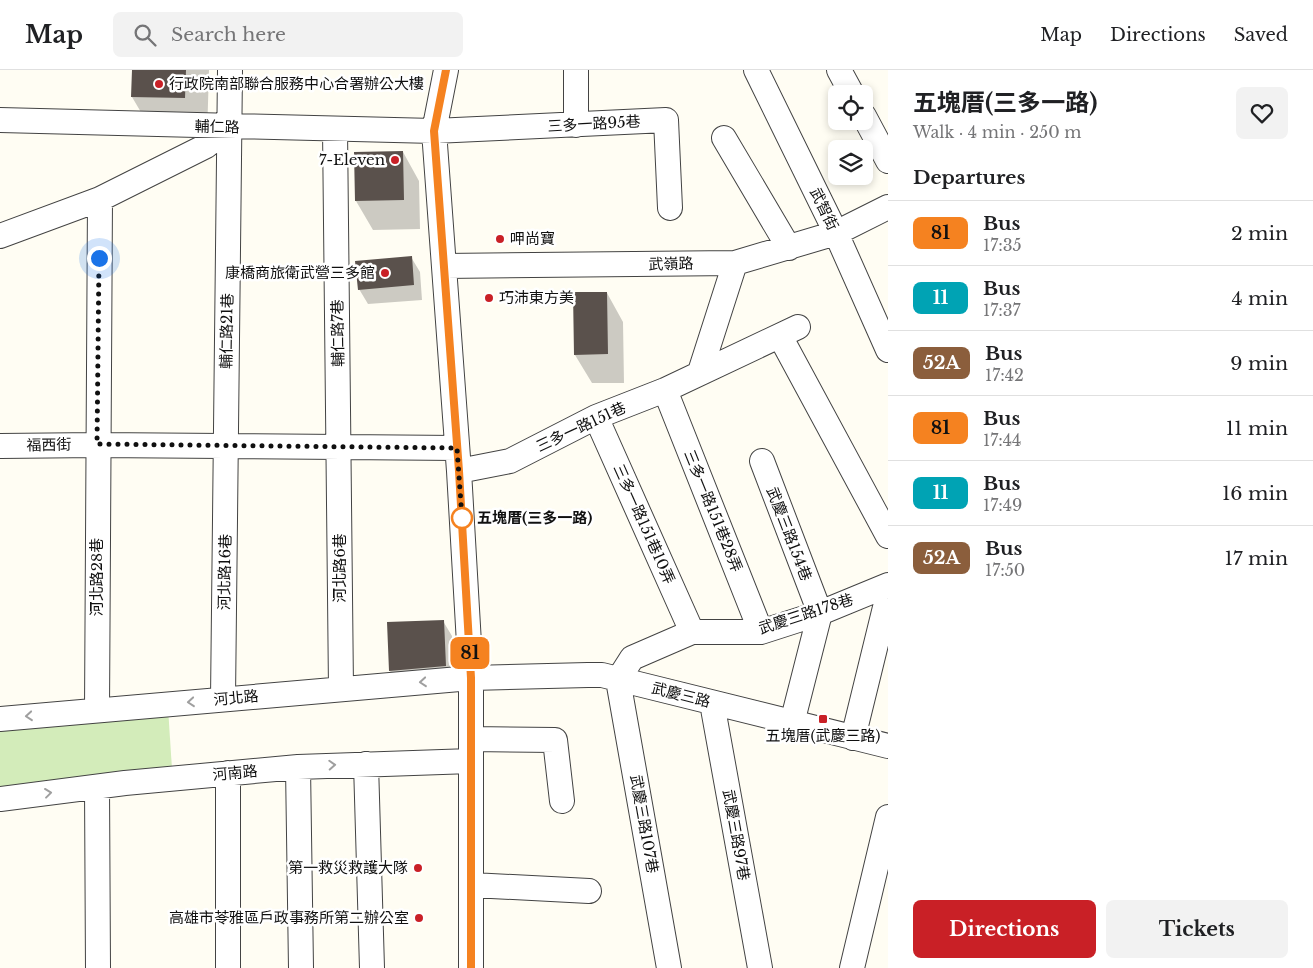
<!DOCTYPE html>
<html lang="en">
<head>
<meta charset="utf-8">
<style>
  :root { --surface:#fff; --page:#f2f2f2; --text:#202124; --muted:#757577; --line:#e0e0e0; --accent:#c92026 }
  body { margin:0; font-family:"Libre Baskerville","Noto Sans TC",serif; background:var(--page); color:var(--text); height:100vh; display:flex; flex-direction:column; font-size:19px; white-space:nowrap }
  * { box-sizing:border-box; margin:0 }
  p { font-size:16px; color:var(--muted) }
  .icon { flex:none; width:28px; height:28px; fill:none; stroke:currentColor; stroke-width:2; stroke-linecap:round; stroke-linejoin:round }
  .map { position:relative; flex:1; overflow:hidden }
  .drawer { display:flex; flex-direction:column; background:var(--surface); width:425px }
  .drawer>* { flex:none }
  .badge { padding:0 10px; border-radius:8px; font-size:18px; line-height:32px }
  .tools { position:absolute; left:828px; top:15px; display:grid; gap:10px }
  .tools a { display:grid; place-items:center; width:45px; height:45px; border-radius:8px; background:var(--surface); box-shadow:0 2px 8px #0003; font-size:25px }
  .you { position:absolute; width:25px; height:25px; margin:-12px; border:4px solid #fff; border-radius:50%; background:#1a73e8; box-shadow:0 0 0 8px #1a73e833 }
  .map>.badge { position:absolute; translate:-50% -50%; box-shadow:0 0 0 2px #fff }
  h2 { padding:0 25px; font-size:19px; line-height:45px }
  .round { display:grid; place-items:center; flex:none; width:52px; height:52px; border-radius:8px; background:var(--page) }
  .overview { display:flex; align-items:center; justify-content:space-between; height:85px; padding:0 25px }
  h1 { font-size:24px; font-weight:700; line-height:38px }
  .primary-button { display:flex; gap:10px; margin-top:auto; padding:10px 25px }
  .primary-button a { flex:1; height:58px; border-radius:8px; background:var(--accent); color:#fff; font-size:20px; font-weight:700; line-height:58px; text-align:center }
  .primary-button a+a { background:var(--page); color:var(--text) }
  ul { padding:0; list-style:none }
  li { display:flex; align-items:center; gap:15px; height:65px; padding:0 25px; border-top:1px solid var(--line) }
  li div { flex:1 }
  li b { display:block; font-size:19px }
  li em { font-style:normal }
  li .badge { min-width:55px; font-weight:700; text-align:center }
  header { display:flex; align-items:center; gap:30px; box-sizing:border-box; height:70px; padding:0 25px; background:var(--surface); border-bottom:1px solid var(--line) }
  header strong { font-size:24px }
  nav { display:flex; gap:28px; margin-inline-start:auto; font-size:18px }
  .search { width:350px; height:45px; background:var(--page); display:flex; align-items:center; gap:12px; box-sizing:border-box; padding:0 18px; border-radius:8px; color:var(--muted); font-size:19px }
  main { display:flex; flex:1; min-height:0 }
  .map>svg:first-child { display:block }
  .green { fill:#d3ecba }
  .shadow { fill:#0003 }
  .building { fill:#5a514c }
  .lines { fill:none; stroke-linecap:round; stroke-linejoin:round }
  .minor-casing { stroke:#434343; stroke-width:26 }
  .minor { stroke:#fff; stroke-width:24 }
  .oneway { stroke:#9f9f9f }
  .line-casing { stroke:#fff; stroke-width:11 }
  .line { stroke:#f58220; stroke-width:8 }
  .walk { stroke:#101010; stroke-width:5; stroke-dasharray:0 9 }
  .poi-dot { fill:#c92026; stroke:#fff; stroke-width:2 }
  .stop-dot { fill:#fff; stroke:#f58220; stroke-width:2.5 }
  .labels { text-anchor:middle; stroke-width:5; stroke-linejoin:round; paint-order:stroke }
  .poi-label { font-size:15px; fill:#101010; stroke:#fff; text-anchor:end }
  .street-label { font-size:15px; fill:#101010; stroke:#fff }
  .stop-label { font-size:15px; font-weight:bold; fill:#101010; stroke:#fff; text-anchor:start }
</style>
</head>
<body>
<header>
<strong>Map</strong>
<div class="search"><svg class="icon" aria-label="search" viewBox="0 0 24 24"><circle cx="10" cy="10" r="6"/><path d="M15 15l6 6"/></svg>Search here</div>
<nav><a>Map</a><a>Directions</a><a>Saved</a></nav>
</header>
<main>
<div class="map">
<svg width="888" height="898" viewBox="0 0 888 898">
  <rect width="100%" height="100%" fill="#fffdf3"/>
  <path class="green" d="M168,638L172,699L0,721V657Z"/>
  <path class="shadow" d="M133,0H209L207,67L155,66L132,27Z
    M403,82L419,111L420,159L373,160L356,131Z
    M411,187L420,202L422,230L368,234L359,219Z
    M607,223L623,252L624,313H592L575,285Z
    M443,551L452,566L453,611L398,616L390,601L388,554Z"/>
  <path class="building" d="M132,0H186L185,28L131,27Z
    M403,81L404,130L355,131L354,82Z
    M412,186L414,215L358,220L355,191Z
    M573,222H607L608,284L574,285Z
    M444,550L446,596L389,601L387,552Z"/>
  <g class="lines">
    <g class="minor-casing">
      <path id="minor" d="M446,0L434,61L459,401L471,608V898
        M576,0V55
        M756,0L836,163L888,280
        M839,0L852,24
        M864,46L888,91
        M0,50L434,61L666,50L670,138
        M335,59L341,619
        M724,68L789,178
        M0,166L100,129L206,76L230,57
        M444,196L735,193L836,163L888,137
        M780,266L888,466
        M700,302L735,193
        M665,320L761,562
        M596,347L692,562
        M0,376L97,375L457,378
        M762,391L820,543L792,653
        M459,401L510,391L596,347L665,320L798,257
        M223,629L230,0
        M712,633L760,898
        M97,640L100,129
        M0,649L471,608L588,605H602L888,676
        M853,668L888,525
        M471,669L555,670L562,731
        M366,694L372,898
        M298,697L301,898
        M228,703V898
        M97,717L98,898
        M0,729L125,713L298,697L471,691
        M472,815L589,821
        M669,898L618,610L632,588L692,562H761L820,543L888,515
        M852,898L888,747"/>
    </g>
    <use href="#minor" class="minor"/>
  </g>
  <defs><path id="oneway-chevron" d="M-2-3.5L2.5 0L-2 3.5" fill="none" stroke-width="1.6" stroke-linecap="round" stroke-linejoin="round" transform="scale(1.25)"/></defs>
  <g class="oneway">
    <use href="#oneway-chevron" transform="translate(423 612) rotate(175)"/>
    <use href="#oneway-chevron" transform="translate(191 632) rotate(175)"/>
    <use href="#oneway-chevron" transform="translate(29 646) rotate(175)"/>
    <use href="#oneway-chevron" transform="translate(332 695) rotate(-3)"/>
    <use href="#oneway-chevron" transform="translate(48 723) rotate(-7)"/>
  </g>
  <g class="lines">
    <g class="line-casing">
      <path id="line" d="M446,0L434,61L459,401L471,608V898"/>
    </g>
    <use href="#line" class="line"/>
    <path class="walk" d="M99,188L97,374L457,378L462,448"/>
  </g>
  <g class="poi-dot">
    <circle cx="159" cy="14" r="5"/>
    <circle cx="395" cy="90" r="5"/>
    <circle cx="500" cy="169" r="5"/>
    <circle cx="385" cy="203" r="5"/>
    <circle cx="489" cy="228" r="5"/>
    <rect x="818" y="644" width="10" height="10" rx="2.5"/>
    <circle cx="418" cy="798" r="5"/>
    <circle cx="419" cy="848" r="5"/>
  </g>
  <circle class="stop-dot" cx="462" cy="448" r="10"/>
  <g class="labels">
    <g class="poi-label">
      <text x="169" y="19" text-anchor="start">行政院南部聯合服務中心合署辦公大樓</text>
      <text x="385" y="95">7-Eleven</text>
      <text x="510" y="174" text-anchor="start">呷尚寶</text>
      <text x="375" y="208">康橋商旅衛武營三多館</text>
      <text x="499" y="233" text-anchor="start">巧沛東方美</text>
      <text x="823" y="671" text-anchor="middle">五塊厝(武慶三路)</text>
      <text x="408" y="803">第一救災救護大隊</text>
      <text x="409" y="853">高雄市苓雅區戶政事務所第二辦公室</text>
    </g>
    <g class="street-label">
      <text transform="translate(594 54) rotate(-3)" y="5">三多一路95巷</text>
      <text transform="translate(217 57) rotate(1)" y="5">輔仁路</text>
      <text transform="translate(824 139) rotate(64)" y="5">武智街</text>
      <text transform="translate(671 194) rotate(-1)" y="5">武嶺路</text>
      <text transform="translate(227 261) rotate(-89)" y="5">輔仁路21巷</text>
      <text transform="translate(338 263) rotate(-91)" y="5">輔仁路7巷</text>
      <text transform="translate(581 357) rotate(-25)" y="5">三多一路151巷</text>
      <text transform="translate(49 375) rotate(-1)" y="5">福西街</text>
      <text transform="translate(713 441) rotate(68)" y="5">三多一路151巷28弄</text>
      <text transform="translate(644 454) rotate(66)" y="5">三多一路151巷10弄</text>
      <text transform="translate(789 464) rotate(69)" y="5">武慶三路154巷</text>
      <text transform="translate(340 498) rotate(-90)" y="5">河北路6巷</text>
      <text transform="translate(225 502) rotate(-89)" y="5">河北路16巷</text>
      <text transform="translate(97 507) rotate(-90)" y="5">河北路28巷</text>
      <text transform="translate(806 544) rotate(-18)" y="5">武慶三路178巷</text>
      <text transform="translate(681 625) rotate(14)" y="5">武慶三路</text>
      <text transform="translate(236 628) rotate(-5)" y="5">河北路</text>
      <text transform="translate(235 703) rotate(-5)" y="5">河南路</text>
      <text transform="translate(644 754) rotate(80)" y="5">武慶三路107巷</text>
      <text transform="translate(736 765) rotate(80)" y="5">武慶三路97巷</text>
    </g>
    <g class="stop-label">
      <text x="477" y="453">五塊厝(三多一路)</text>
    </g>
  </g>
</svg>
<div class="tools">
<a><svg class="icon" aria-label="locate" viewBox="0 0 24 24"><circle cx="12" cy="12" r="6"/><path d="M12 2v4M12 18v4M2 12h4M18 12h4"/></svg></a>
<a><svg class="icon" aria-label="layers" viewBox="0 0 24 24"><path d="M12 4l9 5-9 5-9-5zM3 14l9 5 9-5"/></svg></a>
</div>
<div class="you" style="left:99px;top:188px"></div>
<b class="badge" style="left:470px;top:583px;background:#f58220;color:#111">81</b>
</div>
<section class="drawer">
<div class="overview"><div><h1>五塊厝(三多一路)</h1><p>Walk · 4 min · 250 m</p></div><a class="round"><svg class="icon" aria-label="heart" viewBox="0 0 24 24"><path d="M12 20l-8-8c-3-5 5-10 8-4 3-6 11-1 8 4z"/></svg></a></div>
<h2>Departures</h2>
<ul>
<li><span class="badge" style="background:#f58220;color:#111">81</span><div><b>Bus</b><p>17:35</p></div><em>2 min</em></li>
<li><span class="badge" style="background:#00a3b4;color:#fff">11</span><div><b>Bus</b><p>17:37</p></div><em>4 min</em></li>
<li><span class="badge" style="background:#8b5e3c;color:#fff">52A</span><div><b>Bus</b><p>17:42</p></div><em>9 min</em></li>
<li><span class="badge" style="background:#f58220;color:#111">81</span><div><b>Bus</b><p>17:44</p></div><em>11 min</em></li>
<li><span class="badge" style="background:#00a3b4;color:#fff">11</span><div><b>Bus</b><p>17:49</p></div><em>16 min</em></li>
<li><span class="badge" style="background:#8b5e3c;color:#fff">52A</span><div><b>Bus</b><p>17:50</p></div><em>17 min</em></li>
</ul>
<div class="primary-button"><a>Directions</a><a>Tickets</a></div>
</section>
</main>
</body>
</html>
